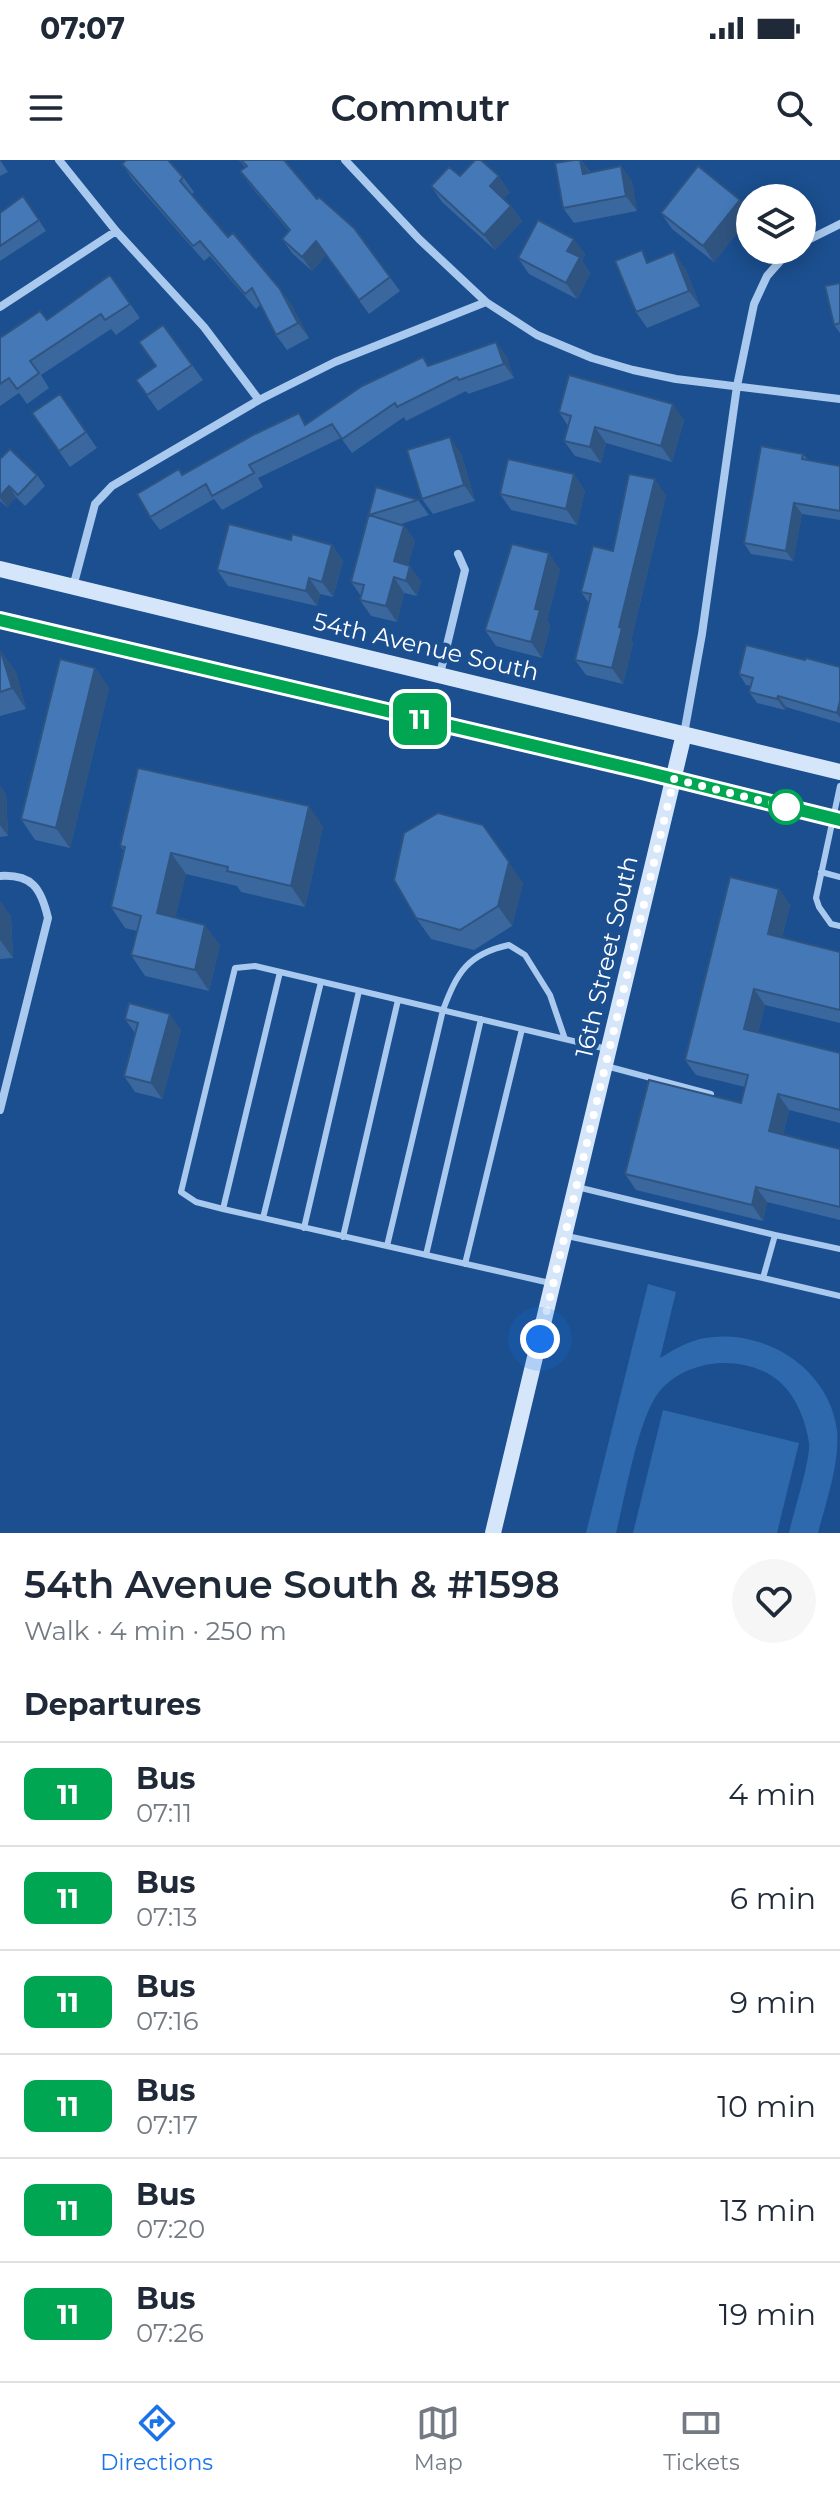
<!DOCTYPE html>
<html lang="en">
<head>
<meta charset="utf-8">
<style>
  :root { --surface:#fff; --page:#f6f6f7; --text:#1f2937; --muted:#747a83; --line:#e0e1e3; --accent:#1a73e8 }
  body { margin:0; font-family:Montserrat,sans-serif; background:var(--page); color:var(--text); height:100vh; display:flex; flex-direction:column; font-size:30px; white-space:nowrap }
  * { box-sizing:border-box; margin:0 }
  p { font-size:26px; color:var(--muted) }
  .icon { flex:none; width:44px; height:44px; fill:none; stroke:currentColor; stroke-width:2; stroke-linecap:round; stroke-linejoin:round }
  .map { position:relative; height:1373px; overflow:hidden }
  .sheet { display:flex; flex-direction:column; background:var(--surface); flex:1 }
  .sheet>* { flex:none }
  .badge { padding:0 16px; border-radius:12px; font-size:28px; line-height:52px }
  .tools { position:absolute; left:736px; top:24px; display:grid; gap:16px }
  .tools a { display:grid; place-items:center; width:80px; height:80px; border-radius:50%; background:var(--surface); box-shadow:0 4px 20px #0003; font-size:40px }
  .you { position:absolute; width:40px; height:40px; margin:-20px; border:6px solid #fff; border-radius:50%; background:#1a73e8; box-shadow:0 0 0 12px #1a73e833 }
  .map>.badge { position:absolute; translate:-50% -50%; box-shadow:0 0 0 4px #fff }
  h2 { padding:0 24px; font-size:30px; line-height:72px }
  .round { display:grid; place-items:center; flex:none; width:84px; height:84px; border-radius:42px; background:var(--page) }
  .summary { display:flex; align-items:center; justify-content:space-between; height:136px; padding:0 24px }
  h1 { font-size:38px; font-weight:600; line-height:60px }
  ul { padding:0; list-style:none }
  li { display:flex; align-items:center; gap:24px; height:104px; padding:0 24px; border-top:2px solid var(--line) }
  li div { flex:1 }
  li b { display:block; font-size:30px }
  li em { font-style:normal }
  li .badge { min-width:88px; font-weight:700; text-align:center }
  .status { display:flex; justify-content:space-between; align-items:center; height:56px; padding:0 40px; background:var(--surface); direction:ltr }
  .status svg { height:22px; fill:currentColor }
  header { display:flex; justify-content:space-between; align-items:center; height:104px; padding:0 24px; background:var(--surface); font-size:36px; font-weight:600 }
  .tabs { display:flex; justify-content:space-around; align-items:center; height:112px; border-top:2px solid var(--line); background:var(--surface); font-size:22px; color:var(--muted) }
  .tabs a { display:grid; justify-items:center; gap:4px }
  .tabs .on { color:var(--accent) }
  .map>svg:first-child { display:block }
  .garden { fill:#2e69ad }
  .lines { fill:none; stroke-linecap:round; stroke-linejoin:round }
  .lane { stroke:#a9c9ee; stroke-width:6 }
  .street { stroke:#a9c9ee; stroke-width:8 }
  .secondary { stroke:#d6e6fa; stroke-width:16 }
  .wall { fill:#3a679d }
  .shaded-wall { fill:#305480 }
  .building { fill:#4478b7; stroke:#305480; stroke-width:2 }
  .line-casing { stroke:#fff; stroke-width:18 }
  .line { stroke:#00a651; stroke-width:12 }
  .walk { stroke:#fff; stroke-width:8; stroke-dasharray:0 14.4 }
  .stop-dot { fill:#fff; stroke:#00a651; stroke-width:4 }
  .labels { text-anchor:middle; stroke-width:8; stroke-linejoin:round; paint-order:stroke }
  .street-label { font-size:24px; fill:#fff; stroke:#1b4f8f }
</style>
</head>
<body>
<div class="status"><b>07:07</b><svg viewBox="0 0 49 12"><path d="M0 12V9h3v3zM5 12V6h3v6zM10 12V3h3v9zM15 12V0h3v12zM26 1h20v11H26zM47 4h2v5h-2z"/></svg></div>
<header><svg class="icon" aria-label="menu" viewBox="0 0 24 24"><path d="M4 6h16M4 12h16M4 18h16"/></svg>Commutr<svg class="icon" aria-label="search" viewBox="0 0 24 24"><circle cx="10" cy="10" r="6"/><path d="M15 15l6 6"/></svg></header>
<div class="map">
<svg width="840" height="1373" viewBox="0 0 840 1373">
  <rect width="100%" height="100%" fill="#1b4f8f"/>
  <path class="garden" d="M648,1124L676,1132L660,1198C675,1189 688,1181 705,1178C764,1168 829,1208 837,1270C840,1304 826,1341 818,1373H789C793,1354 811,1299 809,1283C806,1262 797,1238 781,1223C748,1193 687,1197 659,1232C638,1258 625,1338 616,1373H586Z
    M663,1250L799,1283L777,1373H633Z"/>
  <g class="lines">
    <path class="lane" d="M840,626L816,738L819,747L831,764L840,766
      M821,712L840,717
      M606,906L711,934
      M223,1049L280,812
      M263,1058L321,822
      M304,1068L359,831
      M775,1075L840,1089
      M567,1076L763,1118L775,1075L577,1027
      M343,1077L398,840
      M387,1086L443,850C457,813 467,794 509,785L525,795L550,835L565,879
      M426,1095L481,859
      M465,1104L522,869
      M763,1118L840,1136
      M550,1123L223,1049L196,1042L181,1032L235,808L255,806L607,889"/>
    <path class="street" d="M59,0L116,71L204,167L259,240
      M345,0L419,79L486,142
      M802,83L840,64
      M0,147L116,71
      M73,427L95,344L112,326L259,240L335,202L486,142L537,175L592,198L633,210L676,219L840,239
      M440,514L465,410L458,394
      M684,574L702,474L737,226L754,144L767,116L790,90
      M0,716C32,714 41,728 48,758L0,950"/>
    <path class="secondary" d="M0,409L840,612
      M0,460L642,611L840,660
      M493,1373L684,574"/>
  </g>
  <path class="wall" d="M0,0L8,12L0,16Z
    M239,0H284L317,39L354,68L400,131L369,154L326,95L312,111L292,93L282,79L289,71L250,25L240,11L245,7Z
    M581,0L590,12L621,6L632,22L637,51L574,63L563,48Z
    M122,4L183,17L194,32L192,34L228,77L280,129L291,144L309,178L287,190L276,175L260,145L256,149L210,96L204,101L132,19Z
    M460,16L510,32L503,39L511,46L522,61L495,90L442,42L431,26Z
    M23,36L46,71L0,101V53Z
    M661,53L750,54V57L714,102L672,69Z
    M585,94L582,101L590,113L577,139L529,114L518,98Z
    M650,102L685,108L700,146L647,168L636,152Z
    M110,115L140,158L116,175L111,169L41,215L49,228L27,244L19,233L0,246V178L47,160Z
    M840,123V173L834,165Z
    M163,165L203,220L158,251L136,220L156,206Z
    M506,195L514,218L468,234L466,231L406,261L404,257L352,293L341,278L258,318L263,327L222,350L214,339L160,370L150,357L182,314L307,264L429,206Z
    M60,234L97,288L70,307L32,253Z
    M559,252L684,260L672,302L606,283L601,303L575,296L564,281L568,266Z
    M461,293L475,341L433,354L422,339Z
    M803,294L808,300L840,306V360L802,354L793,401L751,394L744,383Z
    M0,299L37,315L45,326L25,346L16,337L7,347L0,341Z
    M376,327L418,340L429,355L401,364L404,366L415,381L408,405L421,421L417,436L404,433L397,462L371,456L360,440L361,436L351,422Z
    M585,330L577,365L511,350L500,334Z
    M666,335L631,481L633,483L623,524L586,515L575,500L589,443L581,432L613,391Z
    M291,380L332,385L343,401L333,437L320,434L317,446L228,426L217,410Z
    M560,409L547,460L550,466L542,498L496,486L485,470Z
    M0,492H1L16,512L26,549L0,556Z
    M840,507V563L786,547L785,550L757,543L749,532L751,526L746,525L739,514Z
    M95,508L109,528L70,688L35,680L21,659Z
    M0,626L6,634L8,676L0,677Z
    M323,666L305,747L241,732L237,726L186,714L175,758L220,785L209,831L145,816L131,795L137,771L125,768L111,747L124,691L120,686Z
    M523,723L512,766L474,790L431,779L416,758Z
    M779,729L790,745L782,778L840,792V863L765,845L758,873L840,893V963L789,950L783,975L840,989V1060L767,1042L763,1061L636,1030L625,1014L741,943L745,927L696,915L685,900Z
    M0,741L11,757L13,798L0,799Z
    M125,859L181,870L162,939L135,932L124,916L135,873Z"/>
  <path class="shaded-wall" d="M581,0L591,15L583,14Z
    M621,6L632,22L637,51L626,36Z
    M499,16L510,32L501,42L490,26Z
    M740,40L750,54V57L714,102L703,86Z
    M511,46L522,61L495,90L484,75Z
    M574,79L585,94L582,101L590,113L577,139L566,123L567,91Z
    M316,81L326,95L312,111L302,97Z
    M674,92L685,108L700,146L689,131Z
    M280,129L291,144L309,178L298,163Z
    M496,182L506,195L514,218L504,204Z
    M673,244L684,260L672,302L661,286Z
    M595,267L606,283L601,303L590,287Z
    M450,277L461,293L475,341L464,325Z
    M574,314L585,330L577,365L566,349Z
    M655,319L666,335L631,481L633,483L623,524L612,508L619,467Z
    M9,326L16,337L7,347L0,338V336Z
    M794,343L802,354L793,401L786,391Z
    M404,366L415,381L405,417L394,401Z
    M332,385L343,401L333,437L322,422Z
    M549,393L560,409L547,460L550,466L542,498L531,482L535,449Z
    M410,406L421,421L417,436L406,421Z
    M394,417L404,433L397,462L386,446Z
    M309,418L320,434L317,446L306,431Z
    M1,492L16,512L26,549L12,528Z
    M95,508L109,528L70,688L56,668Z
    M778,536L786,547L785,550L777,539Z
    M840,541V558L837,553Z
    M0,626L6,634L8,676L0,665Z
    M309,646L323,666L305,747L291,726Z
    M498,686L523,723L512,766L498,746Z
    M171,693L186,714L172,773L157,753Z
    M779,729L790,745L779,790L768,774Z
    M0,741L11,757L13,798L0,780Z
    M205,765L220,785L209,831L195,810Z
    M754,829L765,845L755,885L744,869Z
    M170,854L181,870L162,939L151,923Z
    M778,934L789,950L780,987L769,971Z
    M756,1027L767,1042L763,1061L752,1045Z"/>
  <path class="building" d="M126,0H168L183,17L180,21L228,77L233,73L280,129L298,163L276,175L252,128L245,134L200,81L193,86L122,4Z
    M241,0H284L317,39L319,37L354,68L390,117L359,140L316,81L302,97L282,79L290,70L240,11L247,6Z
    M475,0H481L499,16L490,26L511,46L484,75L431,26L449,7L460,16Z
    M574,0H580L583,14L621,6L626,36L563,48L555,3Z
    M698,6L740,40L703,86L661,53Z
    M23,36L39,60L0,86V53Z
    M538,60L574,79L567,91L580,97L566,123L518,98Z
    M642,90L647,103L674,92L689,131L636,152L615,101Z
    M110,115L130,144L105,160L101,154L30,201L39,213L17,229L9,218L0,224V178L40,151L47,160Z
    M840,123V163L834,165L825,126Z
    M163,165L192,205L147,235L136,220L156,206L139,182Z
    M496,182L504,204L459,220L457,217L397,247L395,243L342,279L332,264L249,305L254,313L212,336L206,324L150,357L137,334L179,309L182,315L255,274L299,253L305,265L362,226L423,197L428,206Z
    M569,215L673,244L661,286L595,267L590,287L564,281L571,256L559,252Z
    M60,234L86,272L59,291L32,253Z
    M450,277L464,325L422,339L407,290Z
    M761,286L803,294L802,299L840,306V351L794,343L786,391L744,383Z
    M10,289L37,315L18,335L9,326L0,336V299Z
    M508,299L574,314L566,349L500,334Z
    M629,314L655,319L619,467L622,468L612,508L575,500L591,434L581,432L593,386L613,391Z
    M376,327L418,340L369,355L404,366L394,401L410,406L406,421L394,417L386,446L360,440L364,425L351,422Z
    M229,364L291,380L292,374L332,385L322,422L309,418L306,431L217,410Z
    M512,384L549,393L535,449L540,450L531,482L485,470Z
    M746,485L805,500L806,498L840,507V541L837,553L778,536L777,539L749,532L753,518L739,514Z
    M0,492H1L12,528L0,532Z
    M60,499L95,508L56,668L21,659Z
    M138,608L309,646L291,726L227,711L228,707L171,693L157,753L205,765L195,810L131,795L141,756L111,747L125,687L120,686Z
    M438,653L483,665L509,702L498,746L460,770L416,758L394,720L404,673Z
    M730,717L779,729L768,774L840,792V850L754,829L744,869L840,893V950L778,934L769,971L840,989V1047L756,1027L752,1045L625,1014L649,920L741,943L748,915L685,900Z
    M129,843L170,854L151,923L124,916L138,863L125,859Z"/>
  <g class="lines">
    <g class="line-casing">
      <path id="line" d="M0,460L642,611L840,660"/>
    </g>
    <use href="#line" class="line"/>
    <path class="walk" d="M540,1179L674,619L786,647"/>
  </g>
  <circle class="stop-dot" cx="786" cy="647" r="16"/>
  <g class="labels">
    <g class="street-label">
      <text transform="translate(426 487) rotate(13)" y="8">54th Avenue South</text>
      <text transform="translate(607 797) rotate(-77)" y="8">16th Street South</text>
    </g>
  </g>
</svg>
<div class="tools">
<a><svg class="icon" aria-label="layers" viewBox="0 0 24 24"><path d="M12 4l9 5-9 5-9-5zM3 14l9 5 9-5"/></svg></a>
</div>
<div class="you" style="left:540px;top:1179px"></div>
<b class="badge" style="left:420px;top:559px;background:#00a651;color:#fff">11</b>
</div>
<section class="sheet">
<div class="summary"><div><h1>54th Avenue South &amp; #1598</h1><p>Walk · 4 min · 250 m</p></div><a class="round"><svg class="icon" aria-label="heart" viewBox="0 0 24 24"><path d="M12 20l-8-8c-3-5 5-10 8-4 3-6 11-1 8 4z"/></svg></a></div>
<h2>Departures</h2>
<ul>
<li><span class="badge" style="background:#00a651;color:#fff">11</span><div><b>Bus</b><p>07:11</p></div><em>4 min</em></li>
<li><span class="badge" style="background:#00a651;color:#fff">11</span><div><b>Bus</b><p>07:13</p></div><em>6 min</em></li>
<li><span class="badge" style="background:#00a651;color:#fff">11</span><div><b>Bus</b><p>07:16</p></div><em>9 min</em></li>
<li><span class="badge" style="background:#00a651;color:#fff">11</span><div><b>Bus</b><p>07:17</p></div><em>10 min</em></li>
<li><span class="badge" style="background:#00a651;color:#fff">11</span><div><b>Bus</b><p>07:20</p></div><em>13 min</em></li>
<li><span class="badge" style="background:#00a651;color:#fff">11</span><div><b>Bus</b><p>07:26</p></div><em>19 min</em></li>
</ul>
</section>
<nav class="tabs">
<a class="on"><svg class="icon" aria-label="directions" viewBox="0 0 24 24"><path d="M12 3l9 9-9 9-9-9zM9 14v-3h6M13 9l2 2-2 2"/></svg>Directions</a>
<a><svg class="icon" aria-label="map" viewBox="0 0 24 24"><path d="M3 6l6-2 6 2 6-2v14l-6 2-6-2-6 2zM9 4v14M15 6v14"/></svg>Map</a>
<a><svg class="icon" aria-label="tickets" viewBox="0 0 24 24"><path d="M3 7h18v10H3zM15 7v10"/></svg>Tickets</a>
</nav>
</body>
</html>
